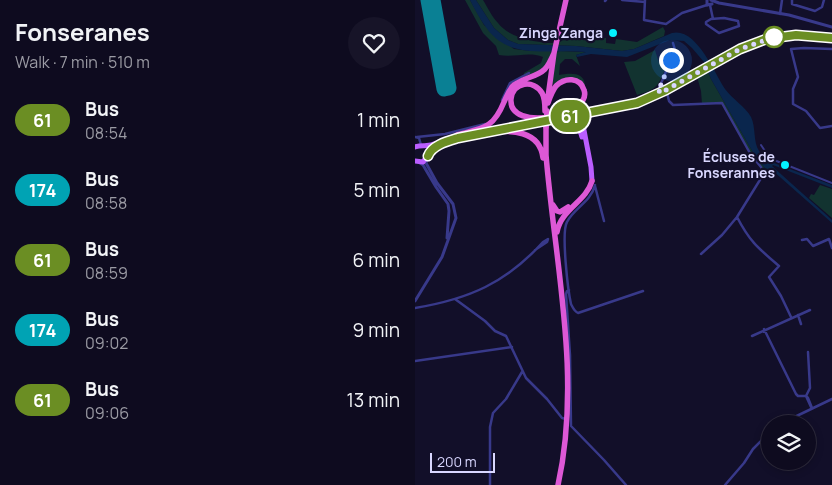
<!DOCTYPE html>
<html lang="en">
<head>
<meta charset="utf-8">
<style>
  :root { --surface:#0e0b1f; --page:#171428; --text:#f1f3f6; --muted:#9b9ba4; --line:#2e2b3d }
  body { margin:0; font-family:Manrope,sans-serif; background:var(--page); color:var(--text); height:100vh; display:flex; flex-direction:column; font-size:19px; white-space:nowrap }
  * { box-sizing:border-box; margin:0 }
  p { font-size:16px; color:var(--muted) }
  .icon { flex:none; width:28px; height:28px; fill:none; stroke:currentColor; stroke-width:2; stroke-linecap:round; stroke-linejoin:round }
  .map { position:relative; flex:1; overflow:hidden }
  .sheet { display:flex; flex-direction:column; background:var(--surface); width:415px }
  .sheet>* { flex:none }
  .badge { padding:0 10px; border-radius:16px; font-size:18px; line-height:32px }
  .controls { position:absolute; left:346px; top:415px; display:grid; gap:10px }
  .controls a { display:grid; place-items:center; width:55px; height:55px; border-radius:50%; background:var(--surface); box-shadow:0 2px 8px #0003,0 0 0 1px var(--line); font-size:25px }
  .scale { position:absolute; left:15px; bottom:12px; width:65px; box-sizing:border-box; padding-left:5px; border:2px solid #d9d7ff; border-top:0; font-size:14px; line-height:18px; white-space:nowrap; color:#d9d7ff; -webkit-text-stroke:4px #120f29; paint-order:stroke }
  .you { position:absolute; width:25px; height:25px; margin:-12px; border:4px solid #fff; border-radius:50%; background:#1a73e8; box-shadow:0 0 0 8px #1a73e833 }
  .map>.badge { position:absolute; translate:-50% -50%; box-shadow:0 0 0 2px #fff }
  .round { display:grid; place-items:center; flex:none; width:52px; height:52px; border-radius:26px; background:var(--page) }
  .overview { display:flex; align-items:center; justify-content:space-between; height:85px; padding:0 15px }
  h1 { font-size:24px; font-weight:700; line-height:38px }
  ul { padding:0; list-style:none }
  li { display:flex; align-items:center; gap:15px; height:70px; padding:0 15px }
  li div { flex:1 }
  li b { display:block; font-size:19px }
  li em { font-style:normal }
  li .badge { min-width:55px; font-weight:700; text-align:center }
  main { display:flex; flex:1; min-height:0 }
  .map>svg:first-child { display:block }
  .green { fill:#123330 }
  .water { fill:#0a264d }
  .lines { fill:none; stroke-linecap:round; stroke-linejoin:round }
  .runway { stroke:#0a8094; stroke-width:15 }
  .pedestrian { stroke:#38398a; stroke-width:2 }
  .minor { stroke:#38398a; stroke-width:2.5 }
  .tertiary { stroke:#38398a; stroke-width:3 }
  .primary { stroke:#bb5eff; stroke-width:5 }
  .trunk { stroke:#dd58d6; stroke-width:5.5 }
  .trunk-bridge { stroke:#dd58d6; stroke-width:5.5 }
  .line-casing { stroke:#fff; stroke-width:11 }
  .line { stroke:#6b8e23; stroke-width:8 }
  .walk { stroke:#d9d7ff; stroke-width:5; stroke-dasharray:0 9 }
  .poi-dot { fill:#03f2ff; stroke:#120f29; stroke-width:2 }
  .stop-dot { fill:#fff; stroke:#6b8e23; stroke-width:2.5 }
  .labels { text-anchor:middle; stroke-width:4.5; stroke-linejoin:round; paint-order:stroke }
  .poi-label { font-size:14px; font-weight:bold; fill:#d9d7ff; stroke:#120f29; text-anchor:end }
</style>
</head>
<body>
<main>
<section class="sheet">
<div class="overview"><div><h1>Fonseranes</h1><p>Walk · 7 min · 510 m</p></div><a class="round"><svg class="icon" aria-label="heart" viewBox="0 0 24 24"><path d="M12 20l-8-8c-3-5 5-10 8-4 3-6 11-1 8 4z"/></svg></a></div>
<ul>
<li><span class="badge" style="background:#6b8e23;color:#fff">61</span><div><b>Bus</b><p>08:54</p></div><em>1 min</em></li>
<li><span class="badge" style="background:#00a3b4;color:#fff">174</span><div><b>Bus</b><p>08:58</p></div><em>5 min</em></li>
<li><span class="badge" style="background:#6b8e23;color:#fff">61</span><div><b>Bus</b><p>08:59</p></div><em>6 min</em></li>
<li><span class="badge" style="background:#00a3b4;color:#fff">174</span><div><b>Bus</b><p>09:02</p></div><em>9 min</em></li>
<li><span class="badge" style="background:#6b8e23;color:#fff">61</span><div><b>Bus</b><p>09:06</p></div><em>13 min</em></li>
</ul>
</section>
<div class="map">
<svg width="417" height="485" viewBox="0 0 417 485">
  <rect width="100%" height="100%" fill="#120f29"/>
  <path class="green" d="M50,0H55L69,25L99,49L116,51H140L131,69L109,77V73L126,63L128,57C113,51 99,58 84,55L81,46L68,33Z
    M61,0H68C73,8 77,17 83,23C96,40 125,43 144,43L149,39L152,41L158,35L191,38V43L200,44L201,39L222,42L248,27L250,31L249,36L219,49L207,51L161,46L103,44L93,40L79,28Z
    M240,50L244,63L253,61C244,82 246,89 222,95L209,62L220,61Z
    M144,51L171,52L161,55L165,66L157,59H150L145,64L144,75C154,73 170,71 170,86L164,81L137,84L141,53Z
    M292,69L296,79L339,154L350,168L356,169L355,172C341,171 315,117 307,103L305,102L287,104L286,91L281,73Z
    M405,185L417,189V218L394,198L396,194L399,195Z"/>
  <path class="water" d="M55,0H61L79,28L93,40L103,44L161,46L207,51L219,49L257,33C281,27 299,72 310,89C317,99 330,106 336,117C341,127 338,142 344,151C348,157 355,158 359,163L417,185V188L358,165L357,166L417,220V223L357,170L350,168L339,154L296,79L289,62L277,48L269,41L255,40L212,57L176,54L162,57L161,55L171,52C137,48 97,61 73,30C66,21 60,10 55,0Z"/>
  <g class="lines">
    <path class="runway" d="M13,0L29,89L34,88L18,0"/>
    <path class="pedestrian" d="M346,145L352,154L359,160L417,183"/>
    <path class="minor" d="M207,0L230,2
      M230,0L229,20L251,24L267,13L292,5
      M377,0V4L400,11L407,7L409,0
      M190,1L191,0
      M295,5L298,19
      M365,14L367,0
      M309,18L323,21L324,26L304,33L291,24V22L296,19Z
      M417,49L389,48L376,49L383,77L378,89V104L391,111L405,128L417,126
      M251,89L254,101L258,105L307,103L336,155L346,167L348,175L322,217L307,235L286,254
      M242,93L260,50L258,43
      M87,100L95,83L114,73
      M0,137L4,138L6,145
      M2,137L30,134L70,124
      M180,185C176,202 159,208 152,222C146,232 153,291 156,304C158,308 159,311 163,313L228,291
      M180,186L189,221
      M322,217C335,242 343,248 364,266L354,277L366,296L376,317
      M387,240L392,239L398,246L414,239L417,248
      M154,290L152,291L151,294L155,355L156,426L189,460L211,485
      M40,299L70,321L80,331L91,336L111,378L132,399L147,418L151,419
      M0,308C54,299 91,283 128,242L133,239L132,242L120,250
      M383,315L386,324
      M349,329L381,394L383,396H391
      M337,336L395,310
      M0,361L97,347
      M391,396L395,388L393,352
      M391,396L393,398L397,408
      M391,396L396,407
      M365,424L417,399
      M75,485V427L78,413L91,399L107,372
      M310,485L329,463L338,449L355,432"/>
    <path class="tertiary" d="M292,0V5L297,4
      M296,0L304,3L374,15L417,27
      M5,163L8,165L21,187L33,204L34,211L32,238
      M0,301L27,257L41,218L38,204L22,183L11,163L12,159"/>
    <path class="primary" d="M177,114L169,120L168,125L176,167L177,181
      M148,119C159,120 164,126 167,137
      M86,129L222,103L251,90L325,49L351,39L381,35L417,38
      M0,147C8,144 12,148 22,143
      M0,161L8,162L17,149L31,142L77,131"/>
    <path class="trunk" d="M133,97L139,53L151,0
      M130,111C130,105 130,98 127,93C119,79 98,82 96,99C93,133 178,116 169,90C165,77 150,77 141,86C137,91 135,97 133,103
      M131,127V155C140,264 167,377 143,485
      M74,132C95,130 125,130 128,158
      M42,135C68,128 78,129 89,102C92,96 94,89 99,85C103,82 108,80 113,78C130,72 132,69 139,53
      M138,205L142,211L145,212L153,207
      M142,232C146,209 171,202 177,181"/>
    <path class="trunk-bridge" d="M131,127L132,111"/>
  </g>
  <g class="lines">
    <g class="line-casing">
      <path id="line" d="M13,156C17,145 33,141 43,138L222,103L251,90L325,49L351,39L381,35L417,38"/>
    </g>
    <use href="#line" class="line"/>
    <path class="walk" d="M256,60L243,92L250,88L251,90L325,49L359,37"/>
  </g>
  <g class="poi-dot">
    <circle cx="198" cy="33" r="5"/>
    <circle cx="370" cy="165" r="5"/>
  </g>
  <circle class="stop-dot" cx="359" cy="37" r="10"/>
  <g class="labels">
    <g class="poi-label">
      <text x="188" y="38">Zinga Zanga</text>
      <text x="360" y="162">Écluses de<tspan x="360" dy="16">Fonserannes</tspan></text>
    </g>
  </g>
</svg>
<div class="controls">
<a><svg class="icon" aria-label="layers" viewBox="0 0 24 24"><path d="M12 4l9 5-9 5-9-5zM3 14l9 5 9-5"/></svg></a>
</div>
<div class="scale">200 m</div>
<div class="you" style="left:256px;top:60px"></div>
<b class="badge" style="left:155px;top:116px;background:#6b8e23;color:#fff">61</b>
</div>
</main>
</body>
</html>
